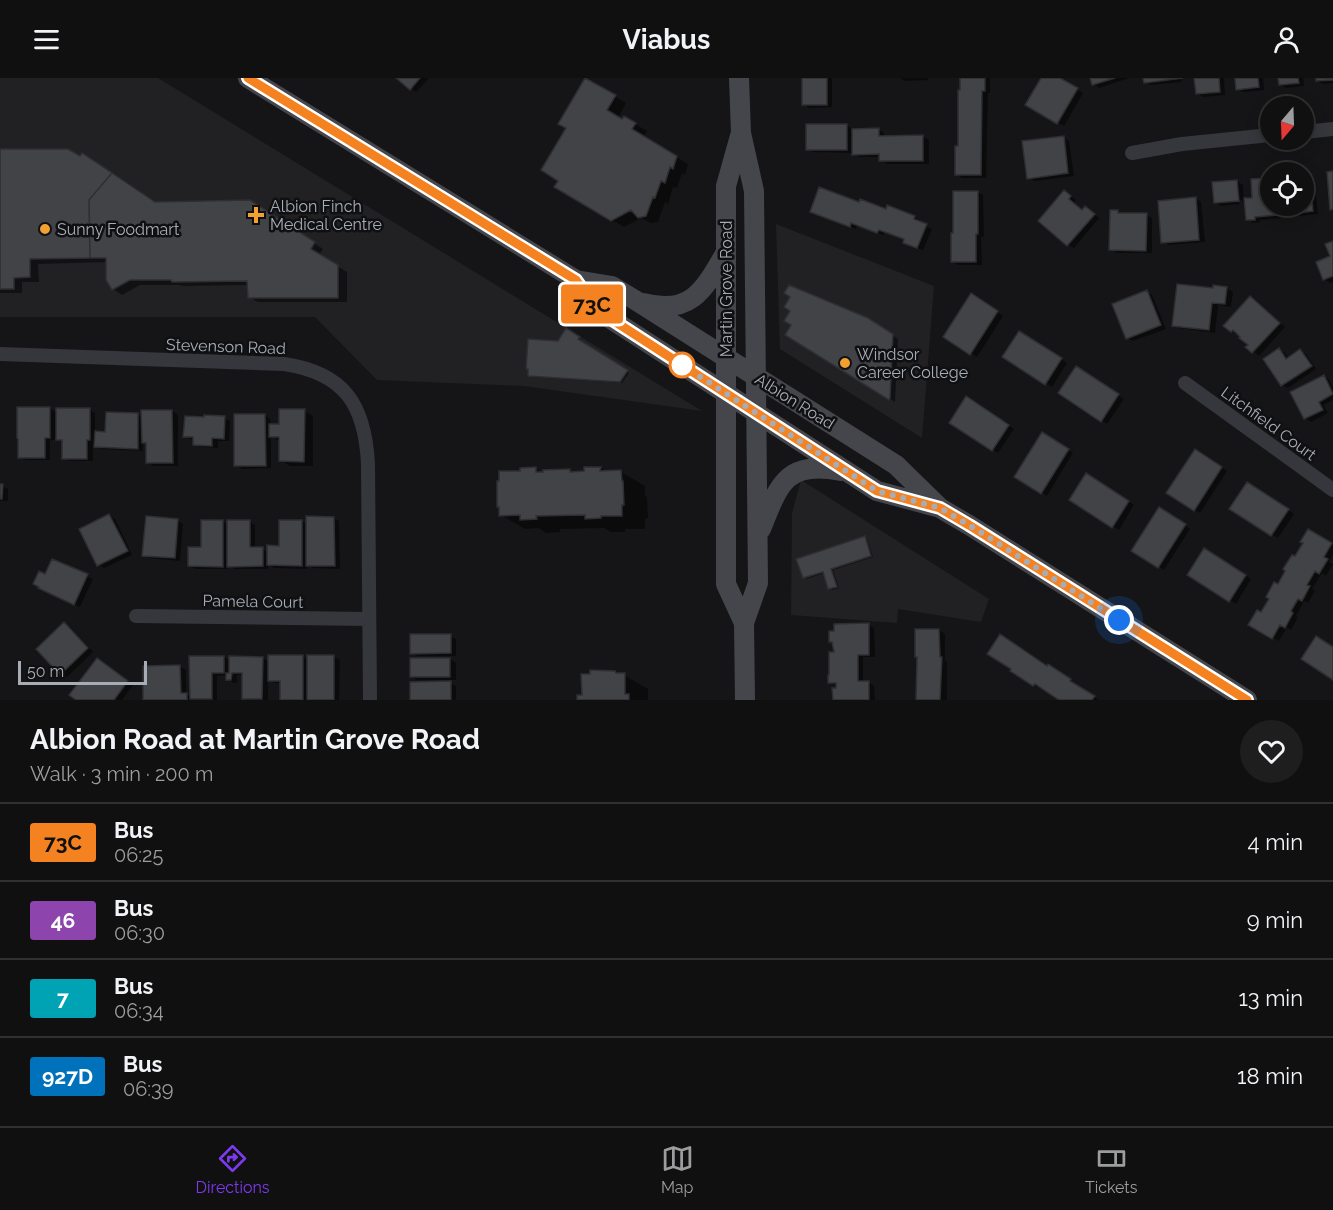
<!DOCTYPE html>
<html lang="en">
<head>
<meta charset="utf-8">
<style>
  :root { --surface:#101011; --page:#1e1e1f; --text:#f1f3f6; --muted:#9c9d9f; --line:#303031; --accent:#7c3aed }
  body { margin:0; font-family:Raleway,sans-serif; background:var(--page); color:var(--text); height:100vh; display:flex; flex-direction:column; font-size:22px; white-space:nowrap }
  * { box-sizing:border-box; margin:0 }
  p { font-size:20px; color:var(--muted) }
  .icon { flex:none; width:33px; height:33px; fill:none; stroke:currentColor; stroke-width:2; stroke-linecap:round; stroke-linejoin:round }
  .map { position:relative; height:622px; overflow:hidden }
  .details { display:flex; flex-direction:column; background:var(--surface); flex:1 }
  .details>* { flex:none }
  .badge { padding:0 12px; border-radius:4px; font-size:21px; line-height:39px }
  .needle { width:39px; rotate:199deg }
  .fabs { position:absolute; left:1260px; top:18px; display:grid; gap:12px }
  .fabs a { display:grid; place-items:center; width:54px; height:54px; border-radius:50%; background:var(--surface); box-shadow:0 3px 15px #0003,0 0 0 2px var(--line); font-size:30px }
  .scale { position:absolute; left:18px; bottom:15px; width:129px; box-sizing:border-box; padding-left:6px; border:3px solid #a7adb7; border-top:0; font-size:16px; line-height:21px; white-space:nowrap; color:#a7adb7; -webkit-text-stroke:4px #101012; paint-order:stroke }
  .you { position:absolute; width:30px; height:30px; margin:-15px; border:4px solid #fff; border-radius:50%; background:#1a73e8; box-shadow:0 0 0 9px #1a73e833 }
  .map>.badge { position:absolute; translate:-50% -50%; box-shadow:0 0 0 3px #fff }
  .round { display:grid; place-items:center; flex:none; width:63px; height:63px; border-radius:32px; background:var(--page) }
  .summary { display:flex; align-items:center; justify-content:space-between; height:102px; padding:0 30px }
  h1 { font-size:28px; font-weight:700; line-height:45px }
  ul { padding:0; list-style:none }
  li { display:flex; align-items:center; gap:18px; height:78px; padding:0 30px; border-top:2px solid var(--line) }
  li div { flex:1 }
  li b { display:block; font-size:22px }
  li em { font-style:normal }
  li .badge { min-width:66px; font-weight:700; text-align:center }
  header { display:flex; justify-content:space-between; align-items:center; height:78px; padding:0 30px; background:var(--surface); font-size:27px; font-weight:700 }
  .dock { display:flex; justify-content:space-around; align-items:center; height:84px; border-top:2px solid var(--line); background:var(--surface); font-size:16px; color:var(--muted) }
  .dock a { display:grid; justify-items:center; gap:3px }
  .dock .current { color:var(--accent) }
  .map>svg:first-child { display:block }
  .built { fill:#212124 }
  .shadow { fill:#0007 }
  .building { fill:#414347; stroke:#2f2f33; stroke-width:1.5 }
  .lines { fill:none; stroke-linecap:round; stroke-linejoin:round }
  .minor { stroke:#36373c; stroke-width:14 }
  .secondary { stroke:#44464c; stroke-width:20 }
  .line-casing { stroke:#fff; stroke-width:14 }
  .line { stroke:#f58220; stroke-width:9 }
  .walk { stroke:#a7adb7; stroke-width:6; stroke-dasharray:0 10.8 }
  .poi-dot { fill:#f2a131; stroke:#101012; stroke-width:2 }
  .stop-dot { fill:#fff; stroke:#f58220; stroke-width:3 }
  .labels { text-anchor:middle; stroke-width:5; stroke-linejoin:round; paint-order:stroke }
  .poi-label { font-size:16px; fill:#a7adb7; stroke:#101012; text-anchor:start }
  .street-label { font-size:16px; fill:#a7adb7; stroke:#101012 }
</style>
</head>
<body>
<header><svg class="icon" aria-label="menu" viewBox="0 0 24 24"><path d="M4 6h16M4 12h16M4 18h16"/></svg>Viabus<svg class="icon" aria-label="person" viewBox="0 0 24 24"><circle cx="12" cy="8" r="4"/><path d="M4 21q1-7 8-7t8 7"/></svg></header>
<div class="map">
<svg width="1333" height="622" viewBox="0 0 1333 622">
  <rect width="100%" height="100%" fill="#151517"/>
  <path class="built" d="M0,0H158L702,333L524,308L377,302L315,239H0Z
    M776,146L934,208L922,360L780,271Z
    M801,402L989,521L981,544L898,531L897,545L791,537L792,435Z"/>
  <path class="shadow" d="M398,0H429L416,14Z
    M803,0H832V29L809,30L804,26Z
    M900,0H928V2L905,3Z
    M962,0H990V15H988L986,100H962L956,96L960,70Z
    M1043,0H1056L1083,15L1064,48L1027,26Z
    M1091,0H1129L1099,10L1094,6Z
    M1145,0H1181L1182,4L1151,7L1145,4Z
    M1196,0H1224L1225,17L1203,19L1197,15Z
    M1237,0H1263L1264,12L1244,14L1238,11Z
    M1280,0H1303L1304,8L1286,10L1280,6Z
    M1317,0H1333V5L1323,6L1317,3Z
    M586,1L626,25L618,40L622,43L624,40L647,53L643,59L688,86L685,97L682,95L677,110L673,109L668,126L665,124L658,144L651,145L641,140L624,149L556,109L560,102L568,50Z
    M847,48L853,51L879,52L884,55V59H923L929,62V86H887L881,82V79H859L853,75L813,74L807,71Z
    M1063,59L1069,63L1074,98L1035,103L1029,100Z
    M0,72L156,125L259,129L323,171L319,177L347,194V224H258L249,219V207L182,208L179,207H140L122,217L113,211L108,184L38,186L39,204H22V215H0Z
    M1304,97H1308L1314,100L1318,136L1298,138L1292,135V128H1304Z
    M1270,101V128H1281L1282,140L1260,142V144L1253,145L1248,141L1246,125L1233,118L1232,120L1241,126L1221,128L1215,124L1237,103L1243,107L1244,122L1254,121L1253,103Z
    M978,114L983,117L984,159H981L982,187H958L953,184Z
    M1065,114L1076,122L1074,125L1083,133H1091L1099,140L1074,170L1068,167Z
    M1196,121L1201,124L1205,164L1169,167L1163,164Z
    M859,126L914,139L920,142L919,145L932,151L923,172L911,168L906,162L885,154L883,157L857,147L856,151L817,136Z
    M1118,134L1122,136L1146,137L1152,140V175H1117L1111,171Z
    M1333,165V204L1330,205L1324,201L1332,178Z
    M1227,210L1233,214L1231,229L1218,227L1215,255L1179,250L1173,247L1214,212Z
    M1147,214L1152,217L1166,251L1133,263L1127,260Z
    M1251,220L1257,223L1285,249L1259,278L1248,269L1250,267L1239,255L1237,257L1232,253Z
    M977,221L1003,238L977,279L945,258Z
    M874,245L898,261L895,324L787,256Z
    M567,252L581,261L580,264L629,295L622,305L532,299L529,297L559,265Z
    M1019,255L1067,285L1052,309L1004,279Z
    M1279,272L1285,275L1289,281L1300,273L1306,276L1316,291L1288,310L1282,307Z
    M1082,293L1124,321L1107,346L1102,342Z
    M1324,298L1329,302L1333,309V322L1323,327L1328,335L1311,344L1305,340Z
    M972,323L1014,351L998,375L951,345Z
    M49,330L57,335L89,332L95,335V355L106,356L138,337L143,340L172,333L178,337V388H154L148,385V367L143,364V373L101,371L93,366V383H69L63,380V364L55,360V362H50V382H26L20,379Z
    M304,333L313,338V388H290L281,382V364L271,358V390L242,391L236,387L265,337L270,341L271,348H280Z
    M224,340L230,343L229,363H218V370L200,369L194,366V362L191,361L185,358Z
    M1042,356L1073,375L1047,418L1016,398Z
    M1195,373L1227,393L1200,435L1168,415Z
    M600,390L608,394H621L645,408V418L647,419L648,440H645V451H625V454H611L604,450L560,451V454L546,455L539,450L525,451L501,437L522,394L536,391L544,396L570,393L574,395Z
    M1087,397L1134,427L1119,452L1071,422Z
    M0,407L8,411V423H0Z
    M1253,409L1294,436L1278,460L1231,430Z
    M1160,431L1190,451L1164,492L1133,472Z
    M109,438L115,441L132,477L104,490L99,487Z
    M333,440L339,443L340,491L313,490L307,487V491L274,490L268,486V491H235L228,487V491H196L190,488L223,444L229,447L249,444L255,447V471H262L269,475L280,469L302,443L308,447Z
    M177,442L183,446L180,483L149,480L144,477Z
    M1309,453L1333,467V477L1329,484L1333,486L1326,498L1322,495L1312,511L1315,513L1308,525L1304,523L1296,538L1298,539L1291,552L1287,549L1279,563L1250,546L1262,536L1296,480Z
    M865,460L867,461L873,479L833,492L839,510L832,512L830,510L825,495L806,501L804,499Z
    M1205,472L1251,501L1236,526L1189,496Z
    M53,483L93,501L80,529L45,513L46,498Z
    M64,546L70,549L93,574L67,599L61,596Z
    M868,547L874,550L875,579H863V604H869L874,608L875,622H835L837,608L829,604L835,576L834,565L830,563Z
    M917,552H939L945,556V583L947,584V622H918Z
    M450,558L456,561V578H417L411,575Z
    M309,578L334,579L340,582L339,622H281L282,605H275L268,602V622H246L243,620L244,597H237V605H233L228,601V597L217,598V622H145L180,589L186,592V616L191,619L224,579L230,583L263,580L269,584L303,579L309,582Z
    M450,581L456,585V602H417L411,598Z
    M103,585L133,607L122,622H79Z
    M1047,590L1054,591L1076,606L1075,607L1099,622H1060L1041,608L1040,610L1034,607Z
    M615,594L620,597H624L648,611V622H579Z
    M450,605L456,608V622H411Z"/>
  <path class="building" d="M396,0H420L410,12Z
    M585,0L616,17L607,32L622,41L624,38L636,45L632,51L677,78L673,91L670,89L665,105L661,103L655,120L653,119L646,138L638,140L631,132L611,143L554,109L558,103L541,92L566,50L558,46Z
    M802,0H827V27H802Z
    M960,0H985V13H982L981,97H955V68H958V12H960Z
    M1041,0H1060L1078,10L1057,46L1025,27Z
    M1090,0H1115L1092,7Z
    M1143,0H1183L1144,5Z
    M1194,0H1219L1220,14L1196,16Z
    M1235,0H1258L1259,9L1236,12Z
    M1278,0H1298L1299,5L1279,7Z
    M1316,0H1333V2L1316,3Z
    M806,46H847V72H806Z
    M879,50V58L923,57V83H879V76L852,77V51Z
    M1064,58L1068,95L1027,101L1022,63Z
    M0,71H68L80,78L82,75L112,95L89,122L90,180L30,181V199L14,200V211H0Z
    M1333,93V131L1330,132L1327,94Z
    M112,95L155,124L250,122L315,164L311,171L338,187V220H248L247,203L172,204L171,202H130L112,212L106,202V180H90L89,122Z
    M1309,95L1313,133L1291,136L1290,128H1304V96Z
    M1270,100V128H1276L1277,137L1255,139V142H1246L1244,120H1252L1251,101Z
    M1237,102L1239,123L1214,125L1212,104Z
    M819,109L859,124L860,121L886,131L887,127L915,138L914,141L927,146L917,170L903,165L904,161L879,152L877,155L851,145L850,149L810,134Z
    M1064,112L1071,118L1069,121L1082,132L1085,128L1095,136L1067,168L1038,143Z
    M953,113H978V156H976V184H951V155H953Z
    M1196,119L1199,162L1161,165L1158,123Z
    M1110,132H1118V135H1147L1146,173L1109,172Z
    M1333,163V198L1323,202L1316,184L1330,178L1325,166Z
    M1177,206L1213,210V207L1227,209L1225,226L1212,225L1209,252L1172,248Z
    M789,207L868,240L893,256L890,320L889,322L785,257L791,247L784,243L790,233L784,229L790,219L784,215Z
    M1147,212L1161,247L1126,261L1112,226Z
    M971,215L998,233L970,277L943,259Z
    M1250,218L1280,245L1252,275L1245,269L1248,267L1239,260L1240,259L1233,252L1231,254L1223,248Z
    M566,250L580,259L578,261L628,292L620,304L528,298V291H526L528,261L558,263Z
    M1019,253L1062,280L1045,307L1002,279Z
    M1279,270L1286,281L1300,271L1312,288L1281,308L1263,281Z
    M1076,288L1119,316L1101,344L1058,315Z
    M1324,297L1333,316L1319,324L1323,332L1304,341L1290,314Z
    M966,318L1009,347L992,373L949,345Z
    M17,329H50V360H45V380H18V361L17,360Z
    M56,330H90V362H87V381H62V362H56Z
    M279,331H305L304,384L279,383V359H269V346H279Z
    M141,332H172L173,385H146V365H142Z
    M106,334L138,335V371L94,369L95,353L105,354Z
    M234,336H265L266,388H234Z
    M204,337L225,338L224,361L212,360V368L193,367V359H183L185,338L204,339Z
    M1042,354L1069,371L1041,416L1014,399Z
    M1195,371L1222,389L1194,433L1166,415Z
    M536,389V394H543V392L570,391V394L584,393V389H601L600,393L621,392L622,403H623L624,427H622V438H601V440L585,441V437L536,438L537,441L520,442V437L499,438V429H497V403H499V393H520V390Z
    M1086,395L1129,423L1112,450L1069,422Z
    M1247,404L1289,431L1271,458L1229,431Z
    M0,406H3L2,421H0Z
    M1159,429L1186,446L1158,490L1131,473Z
    M109,436L128,473L97,488L79,451Z
    M146,438L178,441L175,480L142,478Z
    M306,438L334,439L335,488H306Z
    M201,442H223V489L188,488V469H201Z
    M227,442H250V469H263V488L227,489Z
    M279,442H302V488L267,487V467L279,468Z
    M1308,451L1332,465L1324,479L1328,481L1319,496L1315,493L1307,507L1310,508L1302,523L1298,521L1291,533L1293,535L1285,550L1280,547L1272,561L1248,547L1257,532L1261,534L1269,521L1266,519L1274,504L1278,506L1285,493L1283,491L1292,477L1295,478L1303,465L1300,464Z
    M865,458L871,478L831,491L837,509L828,511L823,494L803,500L796,481Z
    M1204,470L1246,497L1229,524L1187,497Z
    M52,481L88,496L74,527L38,510L39,509L33,506L39,493L45,496Z
    M64,544L88,570L60,597L36,571Z
    M869,545V577H858V603H869V622H833L832,610H836V605H828V597H829V574H834L832,564H829V553H834V546Z
    M915,551H939L940,579H942L940,622H916L917,579H915Z
    M410,556H451V575L410,576Z
    M1000,556L1047,588L1048,586L1071,601L1070,603L1095,618L1092,622H1059L1035,606L1033,608L1010,593L1011,591L987,576Z
    M1316,558L1333,569V602L1301,581Z
    M268,577H303V622H280V603H268Z
    M307,577H334V622H307Z
    M189,578H224V595H212V621H190Z
    M229,578L263,579L262,621H242V595H232L231,602H226V595H229Z
    M97,580L128,603L114,622H76L69,617Z
    M410,580H450V599H410Z
    M180,587L181,615H187V622H143V588Z
    M590,592L615,593L616,595H625V616H629V622H577V617H582L581,596H590Z
    M451,603V622H410V604Z"/>
  <g class="lines">
    <path class="minor" d="M1304,54L1333,51
      M1132,75L1182,66L1270,57
      M0,276L284,286C345,295 365,327 368,386L370,622
      M1185,305L1333,412
      M136,538L369,541"/>
    <path class="secondary" d="M248,0L576,202L612,208L635,222L896,387L940,430L969,447L1247,622
      M739,0L741,55L754,113L758,505L744,545L745,622
      M740,58L726,108V506L744,545
      M576,202L597,232L877,413L937,429
      M643,225C692,238 705,210 726,174
      M761,451C779,406 786,382 841,393"/>
  </g>
  <g class="lines">
    <g class="line-casing">
      <path id="line" d="M248,0L576,202L597,232L877,413L940,430L969,447L1247,622"/>
    </g>
    <use href="#line" class="line"/>
    <path class="walk" d="M682,287L877,413L940,430L969,447L1119,542"/>
  </g>
  <g class="poi-dot">
    <path d="M253 128h6v6h6v6h-6v6h-6v-6h-6v-6h6z"/>
    <circle cx="45" cy="151" r="6"/>
    <circle cx="845" cy="285" r="6"/>
  </g>
  <circle class="stop-dot" cx="682" cy="287" r="12"/>
  <g class="labels">
    <g class="poi-label">
      <text x="270" y="134">Albion Finch<tspan x="270" dy="18">Medical Centre</tspan></text>
      <text x="57" y="157">Sunny Foodmart</text>
      <text x="857" y="282">Windsor<tspan x="857" dy="18">Career College</tspan></text>
    </g>
    <g class="street-label">
      <text transform="translate(726 211) rotate(-90)" y="6">Martin Grove Road</text>
      <text transform="translate(226 268) rotate(2)" y="6">Stevenson Road</text>
      <text transform="translate(795 323) rotate(32)" y="6">Albion Road</text>
      <text transform="translate(1269 345) rotate(36)" y="6">Litchfield Court</text>
      <text transform="translate(253 523) rotate(1)" y="6">Pamela Court</text>
    </g>
  </g>
</svg>
<div class="fabs">
<a><svg class="needle" viewBox="-14 -14 28 28"><path d="M0-13l5 13h-10z" fill="#e53935"/><path d="M0 13l5-13h-10z" fill="#9c9d9f"/></svg></a>
<a><svg class="icon" aria-label="locate" viewBox="0 0 24 24"><circle cx="12" cy="12" r="6"/><path d="M12 2v4M12 18v4M2 12h4M18 12h4"/></svg></a>
</div>
<div class="scale">50 m</div>
<div class="you" style="left:1119px;top:542px"></div>
<b class="badge" style="left:592px;top:226px;background:#f58220;color:#111">73C</b>
</div>
<section class="details">
<div class="summary"><div><h1>Albion Road at Martin Grove Road</h1><p>Walk · 3 min · 200 m</p></div><a class="round"><svg class="icon" aria-label="heart" viewBox="0 0 24 24"><path d="M12 20l-8-8c-3-5 5-10 8-4 3-6 11-1 8 4z"/></svg></a></div>
<ul>
<li><span class="badge" style="background:#f58220;color:#111">73C</span><div><b>Bus</b><p>06:25</p></div><em>4 min</em></li>
<li><span class="badge" style="background:#8e44ad;color:#fff">46</span><div><b>Bus</b><p>06:30</p></div><em>9 min</em></li>
<li><span class="badge" style="background:#00a3b4;color:#fff">7</span><div><b>Bus</b><p>06:34</p></div><em>13 min</em></li>
<li><span class="badge" style="background:#0072bc;color:#fff">927D</span><div><b>Bus</b><p>06:39</p></div><em>18 min</em></li>
</ul>
</section>
<nav class="dock">
<a class="current"><svg class="icon" aria-label="directions" viewBox="0 0 24 24"><path d="M12 3l9 9-9 9-9-9zM9 14v-3h6M13 9l2 2-2 2"/></svg>Directions</a>
<a><svg class="icon" aria-label="map" viewBox="0 0 24 24"><path d="M3 6l6-2 6 2 6-2v14l-6 2-6-2-6 2zM9 4v14M15 6v14"/></svg>Map</a>
<a><svg class="icon" aria-label="tickets" viewBox="0 0 24 24"><path d="M3 7h18v10H3zM15 7v10"/></svg>Tickets</a>
</nav>
</body>
</html>
